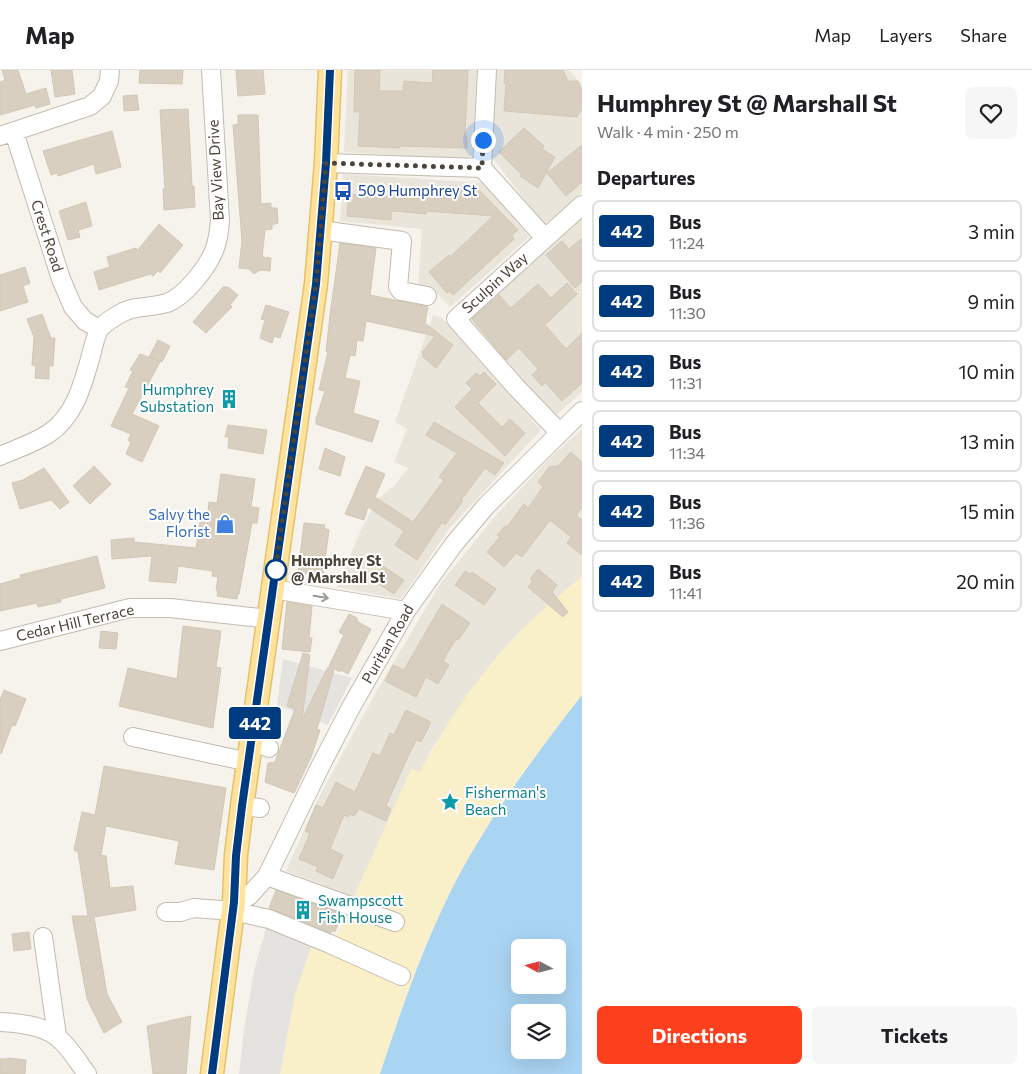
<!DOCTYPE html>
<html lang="en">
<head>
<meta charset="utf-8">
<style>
  :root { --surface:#fff; --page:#f6f6f6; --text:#202124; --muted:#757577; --line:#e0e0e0; --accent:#fc3f1d }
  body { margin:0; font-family:Commissioner,sans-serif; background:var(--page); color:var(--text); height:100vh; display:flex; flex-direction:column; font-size:19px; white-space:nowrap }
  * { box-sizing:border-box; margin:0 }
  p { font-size:16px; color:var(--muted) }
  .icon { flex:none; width:28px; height:28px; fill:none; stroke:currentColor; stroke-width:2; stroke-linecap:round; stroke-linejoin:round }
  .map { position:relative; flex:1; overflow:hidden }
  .sheet { display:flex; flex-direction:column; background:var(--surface); width:450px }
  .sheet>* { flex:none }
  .badge { padding:0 10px; border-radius:4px; font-size:18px; line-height:32px }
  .needle { width:32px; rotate:277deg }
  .fabs { position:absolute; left:511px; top:869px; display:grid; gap:10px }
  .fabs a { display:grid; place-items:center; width:55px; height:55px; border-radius:8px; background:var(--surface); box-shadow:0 5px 20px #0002; font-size:25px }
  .you { position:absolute; width:25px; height:25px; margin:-12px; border:4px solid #fff; border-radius:50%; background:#1a73e8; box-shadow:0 0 0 8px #1a73e833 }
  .map>.badge { position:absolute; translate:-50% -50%; box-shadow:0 0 0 2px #fff }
  h2 { padding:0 15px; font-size:19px; line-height:45px }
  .round { display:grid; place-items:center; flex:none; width:52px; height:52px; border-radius:8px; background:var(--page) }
  .overview { display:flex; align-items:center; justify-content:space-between; height:85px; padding:0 15px }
  h1 { font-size:24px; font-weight:700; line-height:38px }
  .cta { display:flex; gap:10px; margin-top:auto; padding:10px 15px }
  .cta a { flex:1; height:58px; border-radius:8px; background:var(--accent); color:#fff; font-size:20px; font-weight:700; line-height:58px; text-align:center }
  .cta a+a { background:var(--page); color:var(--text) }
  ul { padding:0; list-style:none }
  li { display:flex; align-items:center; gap:15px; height:62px; margin:0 10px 8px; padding:0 5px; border:2px solid var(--line); border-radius:8px }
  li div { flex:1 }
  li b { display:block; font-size:19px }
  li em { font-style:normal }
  li .badge { min-width:55px; font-weight:700; text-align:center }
  header { display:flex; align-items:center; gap:30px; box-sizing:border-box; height:70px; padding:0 25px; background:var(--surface); border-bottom:1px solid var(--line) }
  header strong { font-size:24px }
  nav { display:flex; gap:28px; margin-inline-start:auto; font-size:18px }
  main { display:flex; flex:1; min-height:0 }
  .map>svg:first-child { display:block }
  .residential { fill:#eae5da }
  .sand { fill:#f9efc9 }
  .parking { fill:#e5e3e0 }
  .water { fill:#a9d4f2; fill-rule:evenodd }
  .building { fill:#d8cfc1; stroke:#d3c7b4 }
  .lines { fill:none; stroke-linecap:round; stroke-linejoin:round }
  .minor-casing { stroke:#c2bbae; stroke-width:20 }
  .major-casing { stroke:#e6c16a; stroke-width:25 }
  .minor { stroke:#fff; stroke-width:18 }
  .major { stroke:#ffe39c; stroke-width:22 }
  .oneway { stroke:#9c9892 }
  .line-casing { stroke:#fff; stroke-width:11 }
  .line { stroke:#003b80; stroke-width:8 }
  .walk { stroke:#4b4439; stroke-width:5; stroke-dasharray:0 9 }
  .stop-dot { fill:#fff; stroke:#003b80; stroke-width:2.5 }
  .labels { text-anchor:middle; stroke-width:4; stroke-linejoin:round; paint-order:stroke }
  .street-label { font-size:15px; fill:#4b4439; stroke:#fff }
  .transit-label { font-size:15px; fill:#164399; stroke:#fff; text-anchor:start }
  .culture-label { font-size:15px; fill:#0d838f; stroke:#fff; text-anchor:start }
  .shop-label { font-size:15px; fill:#366cbe; stroke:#fff; text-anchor:end }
  .stop-label { font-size:15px; font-weight:bold; fill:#4b4439; stroke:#fff; text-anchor:start }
</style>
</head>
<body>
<header>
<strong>Map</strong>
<nav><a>Map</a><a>Layers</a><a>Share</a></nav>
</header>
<main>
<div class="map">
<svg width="582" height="1004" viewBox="0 0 582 1004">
  <rect width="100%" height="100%" fill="#f6f3ec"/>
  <path class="residential" d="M348,0H477L472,85L464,90L344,82Z
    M496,0H569L582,15V122L544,155L492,87Z
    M343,104L485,113L529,167L450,237L434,220L418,217L422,159L340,151Z
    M582,145V322L554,347L464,251Z
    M433,245L442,248L541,360L449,459L401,529L337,517L361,460L378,429L394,416L408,398L394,392L407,359L395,352Z
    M582,359V506L517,564L485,602L465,630L431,680L420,703L412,699L354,827L286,801L317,731L376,622L440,514L497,444L550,388Z"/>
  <path class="sand" d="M582,506V625L518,709L427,871L400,943L380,1004H280L295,924L313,870L332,876L411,699L420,702C446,653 478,605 517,565C537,544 560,525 582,506Z"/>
  <path class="parking" d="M283,589L352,608L328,655L277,635Z
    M270,844L317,860L295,924L280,1004H239L244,960L254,901Z"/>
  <path class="water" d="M582,625V1004H380C402,937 425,870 458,807C493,742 537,683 582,625ZM520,878H558V915H520ZM520,942H558V980H520Z"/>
  <path class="building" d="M2,0H18L26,24L46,18L50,34L36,38L35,35L0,45V12L5,10Z
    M51,0H72L75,24L55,27Z
    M140,0H183L182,14L139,13Z
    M236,0H263L265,24L238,26Z
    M355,0H380L379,21H403L404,11L432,13L433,0H468L465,65L467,67V78L400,76V78L358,76L360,42H354Z
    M505,0H563L568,11H578L582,20V39L577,47L504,41L506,13H504Z
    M137,25L139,40L124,41L123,26Z
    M188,39L192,116H194L195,137L164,140L163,119H165L160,40Z
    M238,45H258L261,134L271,133V138H277L278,153L272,155V159L265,160L262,187L271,188L270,201L260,200L254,204L249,199L239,198L242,171L233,55L238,54Z
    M524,58L544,76L542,79L555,87L538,118L520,106L521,104L499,82Z
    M112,61L121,97L96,104L94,94L58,106L57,103L51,105L43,81Z
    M582,75V112L566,126L547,103Z
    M449,116L477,118L518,160L512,165L514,169L453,225L449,221L447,223L429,202L449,185L450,187L493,146L426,141V144L395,141L391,142V150L347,146L349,124L415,129L416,117L449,119Z
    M86,132L92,156L78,160L80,167L68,170L59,141Z
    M159,154L183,175L160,203L158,201L153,206L150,204L99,220L94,202L110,197L107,187L136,178L137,181Z
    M582,168V212L575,218L546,185L562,171L569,179Z
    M340,173L376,178L370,225L428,237L425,253L453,275L436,298L422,286L424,285L422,283L435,266L366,251L363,271L357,270L355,286L350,285L345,308L360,311L353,343L379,351L372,372L316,354V349L325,321L319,320L328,282H326L330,245Z
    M25,197L30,213L23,216L28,232L0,241V205Z
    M567,213L577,224L545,255L566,279L582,263V313L562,331L545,312L542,316L532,305L538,299L519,278L506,290L472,249L499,225L511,238L538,214L551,228Z
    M223,217H228L238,225L230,235L232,237L206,263L193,252Z
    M266,235L289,242L280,268L274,266L272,273L260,268L265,250L261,249Z
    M42,244L51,268H55L53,296H49V309L35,308L36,296L32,295L34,267L27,249Z
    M158,270L170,276L162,292L149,287Z
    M140,284L160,292L132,344L159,356L142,392L126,384L131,372L128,370L131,364L111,356L129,318L125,317L133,301L130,300Z
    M484,302L496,314L478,333L502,357L510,349L525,363L505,386L455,337L472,319L466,313L476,303L480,306Z
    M224,321L236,322L234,337L222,335Z
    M434,352L504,393L495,405L485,398L461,430L463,431L445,455L442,452L417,490L395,475L404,461L368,437L364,450L345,444L366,396L385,404L375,427L413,452L444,410L439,407L457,383L426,365Z
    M228,355L267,360L263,384L228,378L229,367H225Z
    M325,378L345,387L340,406L319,399Z
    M571,382L582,392V438L576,445L582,450V485L567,473L571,467L550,450L522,487L516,483L504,497L487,482L500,467L497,465L505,456L507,457L524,434L528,438L543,417L538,412L549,397L558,396Z
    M94,396L111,414L90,434L73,416Z
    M44,398L69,432L60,439L51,430L20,439L12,413L23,410Z
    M221,404L255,409L251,437L259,438L257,453H252L239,524L238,523L237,529L217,526L218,520H216L218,507L212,506L213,501L178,496L176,513L149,511L152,486L112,489L111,470L134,468V472L196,478L201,446L207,447L209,432L217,433Z
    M304,453L325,455L324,458L329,460L323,505L298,503Z
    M97,486L105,518L61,529V532L38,537L37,533L0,541V514L21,508L20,505Z
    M383,496L404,510L394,524L374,511Z
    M538,499L557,515L552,522L568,542L563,547L528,517L533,511L530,509Z
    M465,501L470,504L472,502L496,519L484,535L455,515Z
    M287,532L312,536L309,568H312L310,582L282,579Z
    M442,534L470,553L458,570L456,569L445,587L443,591L449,595L438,614L426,607L416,627L385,611L393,595L404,600Z
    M349,544L357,548L358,552L371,559L348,604L341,600L340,602L329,596L344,565L339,562Z
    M183,556L221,561L216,597L221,598L213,658L119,636L128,598L177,609Z
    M101,561L118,563L116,579L99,578Z
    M303,583L310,585L302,650L328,597L334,600L317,659L320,660L311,687L294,723L265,712L268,693L275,692L295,639L287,636Z
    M4,620L26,629L15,656L12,655L1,684L0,630Z
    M406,640L431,652L421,672L416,670L405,693L386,736L391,739L386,751L359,739L354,746L350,744L348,747L344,745L330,779L343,785L333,809L316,801L318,797L299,789L310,763L305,761L316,735L323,738L336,712L355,722L373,683L380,686L390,663L394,665Z
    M104,696L226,718L214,800L175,794L179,771L106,756L101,785L106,786L110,818L133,816L136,840L94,847L107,924L122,952L104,963L87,929L72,846H88L78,782L74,780L82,742L95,745Z
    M276,820L342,844L335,862L332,860L331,863L269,838Z
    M29,862L31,879L14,881L12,864Z
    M191,946L186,1004H153L147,956Z
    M8,988L26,990L25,1004H0V989H7Z"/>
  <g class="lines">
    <g class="minor-casing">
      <path id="minor" d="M14,62L61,209L73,237L85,251L99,259
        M0,66L90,36L102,26L109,11L110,0
        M326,93L482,98L545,168
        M482,98L487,0
        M320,160L402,171L398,217L401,221L427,226
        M559,362L516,317L456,249L582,135
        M0,386C16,379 34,373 48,364C74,347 82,317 90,289C92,282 96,262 101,257C110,249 125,239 137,238C148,236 157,236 167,233C184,227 206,199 213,183C218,173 219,161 220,150L211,0
        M273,519L406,541
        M0,571L130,538H170L269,549
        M133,667L249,692
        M252,671L269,678
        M242,736L260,738
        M267,806L395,852
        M234,832L249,826L267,806L320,697L350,639L406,541L454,474L486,436L582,341
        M166,842H180L194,838L233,841L269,849L330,874L401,906
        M43,867L57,966
        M0,952C18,953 42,955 57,967C69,976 78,992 87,1004"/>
    </g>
    <g class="major-casing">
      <path id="major" d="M212,1004L234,832L236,785L242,736L316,214L326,93L330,0"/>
    </g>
    <use href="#minor" class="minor"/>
    <use href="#major" class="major"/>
  </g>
  <defs><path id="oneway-shaft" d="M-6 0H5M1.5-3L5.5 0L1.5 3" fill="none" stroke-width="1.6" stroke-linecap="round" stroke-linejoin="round" transform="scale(1.25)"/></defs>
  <use class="oneway" href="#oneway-shaft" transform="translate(321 527) rotate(10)"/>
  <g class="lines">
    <g class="line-casing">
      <path id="line" d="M212,1004L234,832L236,786L242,736L316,214L326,93L330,0"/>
    </g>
    <use href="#line" class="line"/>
    <path class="walk" d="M276,500L275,502L316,214L326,93L482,98L483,70"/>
  </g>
  <defs>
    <g id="bus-bare" transform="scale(1.5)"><path d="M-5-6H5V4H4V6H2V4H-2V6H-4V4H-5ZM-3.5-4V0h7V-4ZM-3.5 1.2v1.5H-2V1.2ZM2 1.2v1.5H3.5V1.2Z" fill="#1a4fb4" stroke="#fff" stroke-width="2.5" paint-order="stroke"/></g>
    <g id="building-bare" transform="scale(1.5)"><path d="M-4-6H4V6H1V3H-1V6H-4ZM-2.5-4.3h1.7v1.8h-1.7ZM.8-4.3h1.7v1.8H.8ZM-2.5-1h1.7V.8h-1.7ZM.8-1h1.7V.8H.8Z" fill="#0f9aa8" stroke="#fff" stroke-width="2.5" paint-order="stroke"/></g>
    <g id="shop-bare" transform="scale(1.5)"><path d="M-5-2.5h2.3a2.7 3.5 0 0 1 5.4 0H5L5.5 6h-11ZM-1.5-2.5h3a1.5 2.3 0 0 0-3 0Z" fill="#3f7fe0" stroke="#fff" stroke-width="2.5" paint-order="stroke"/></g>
    <g id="sight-bare" transform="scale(1.5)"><path d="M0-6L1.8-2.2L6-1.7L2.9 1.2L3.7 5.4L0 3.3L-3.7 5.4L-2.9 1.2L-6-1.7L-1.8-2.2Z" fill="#0f9aa8" stroke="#fff" stroke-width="2.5" paint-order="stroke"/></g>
  </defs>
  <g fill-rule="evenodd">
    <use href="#bus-bare" x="343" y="121"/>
    <use href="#building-bare" x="229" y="329"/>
    <use href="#shop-bare" x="225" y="454"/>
    <use href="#sight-bare" x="450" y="732"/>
    <use href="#building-bare" x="303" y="840"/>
  </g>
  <circle class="stop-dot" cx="276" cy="500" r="10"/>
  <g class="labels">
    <g class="street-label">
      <text transform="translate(216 100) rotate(-93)" y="5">Bay View Drive</text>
      <text transform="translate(47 166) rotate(72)" y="5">Crest Road</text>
      <text transform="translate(495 213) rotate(-42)" y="5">Sculpin Way</text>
      <text transform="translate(75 553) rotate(-13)" y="5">Cedar Hill Terrace</text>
      <text transform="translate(388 574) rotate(-60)" y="5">Puritan Road</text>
    </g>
    <g class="transit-label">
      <text x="358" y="126">509 Humphrey St</text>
    </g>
    <g class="culture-label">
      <text x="214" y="325" text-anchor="end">Humphrey<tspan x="214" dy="17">Substation</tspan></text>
      <text x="465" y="728">Fisherman's<tspan x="465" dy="17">Beach</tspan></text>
      <text x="318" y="836">Swampscott<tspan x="318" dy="17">Fish House</tspan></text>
    </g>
    <g class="shop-label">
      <text x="210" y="450">Salvy the<tspan x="210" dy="17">Florist</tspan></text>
    </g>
    <g class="stop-label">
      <text x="291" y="496">Humphrey St<tspan x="291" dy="17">@ Marshall St</tspan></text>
    </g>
  </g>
</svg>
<div class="fabs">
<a><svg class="needle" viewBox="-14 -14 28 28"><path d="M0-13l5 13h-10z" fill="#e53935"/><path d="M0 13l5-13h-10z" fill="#757577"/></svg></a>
<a><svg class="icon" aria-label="layers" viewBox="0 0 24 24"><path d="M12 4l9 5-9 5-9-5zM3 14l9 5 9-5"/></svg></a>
</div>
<div class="you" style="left:483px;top:70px"></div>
<b class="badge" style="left:255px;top:653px;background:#003b80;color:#fff">442</b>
</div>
<section class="sheet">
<div class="overview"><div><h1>Humphrey St @ Marshall St</h1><p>Walk · 4 min · 250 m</p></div><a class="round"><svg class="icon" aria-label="heart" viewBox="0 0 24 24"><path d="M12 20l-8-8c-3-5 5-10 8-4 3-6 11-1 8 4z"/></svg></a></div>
<h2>Departures</h2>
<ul>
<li><span class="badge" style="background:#003b80;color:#fff">442</span><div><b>Bus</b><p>11:24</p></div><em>3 min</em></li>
<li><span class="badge" style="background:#003b80;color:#fff">442</span><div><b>Bus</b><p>11:30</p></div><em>9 min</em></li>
<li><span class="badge" style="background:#003b80;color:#fff">442</span><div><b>Bus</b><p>11:31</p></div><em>10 min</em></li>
<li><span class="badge" style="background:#003b80;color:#fff">442</span><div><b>Bus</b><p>11:34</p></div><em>13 min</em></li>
<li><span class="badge" style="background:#003b80;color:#fff">442</span><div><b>Bus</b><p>11:36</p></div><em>15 min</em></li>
<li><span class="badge" style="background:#003b80;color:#fff">442</span><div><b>Bus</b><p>11:41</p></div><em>20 min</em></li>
</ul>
<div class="cta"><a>Directions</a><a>Tickets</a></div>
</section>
</main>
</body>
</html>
